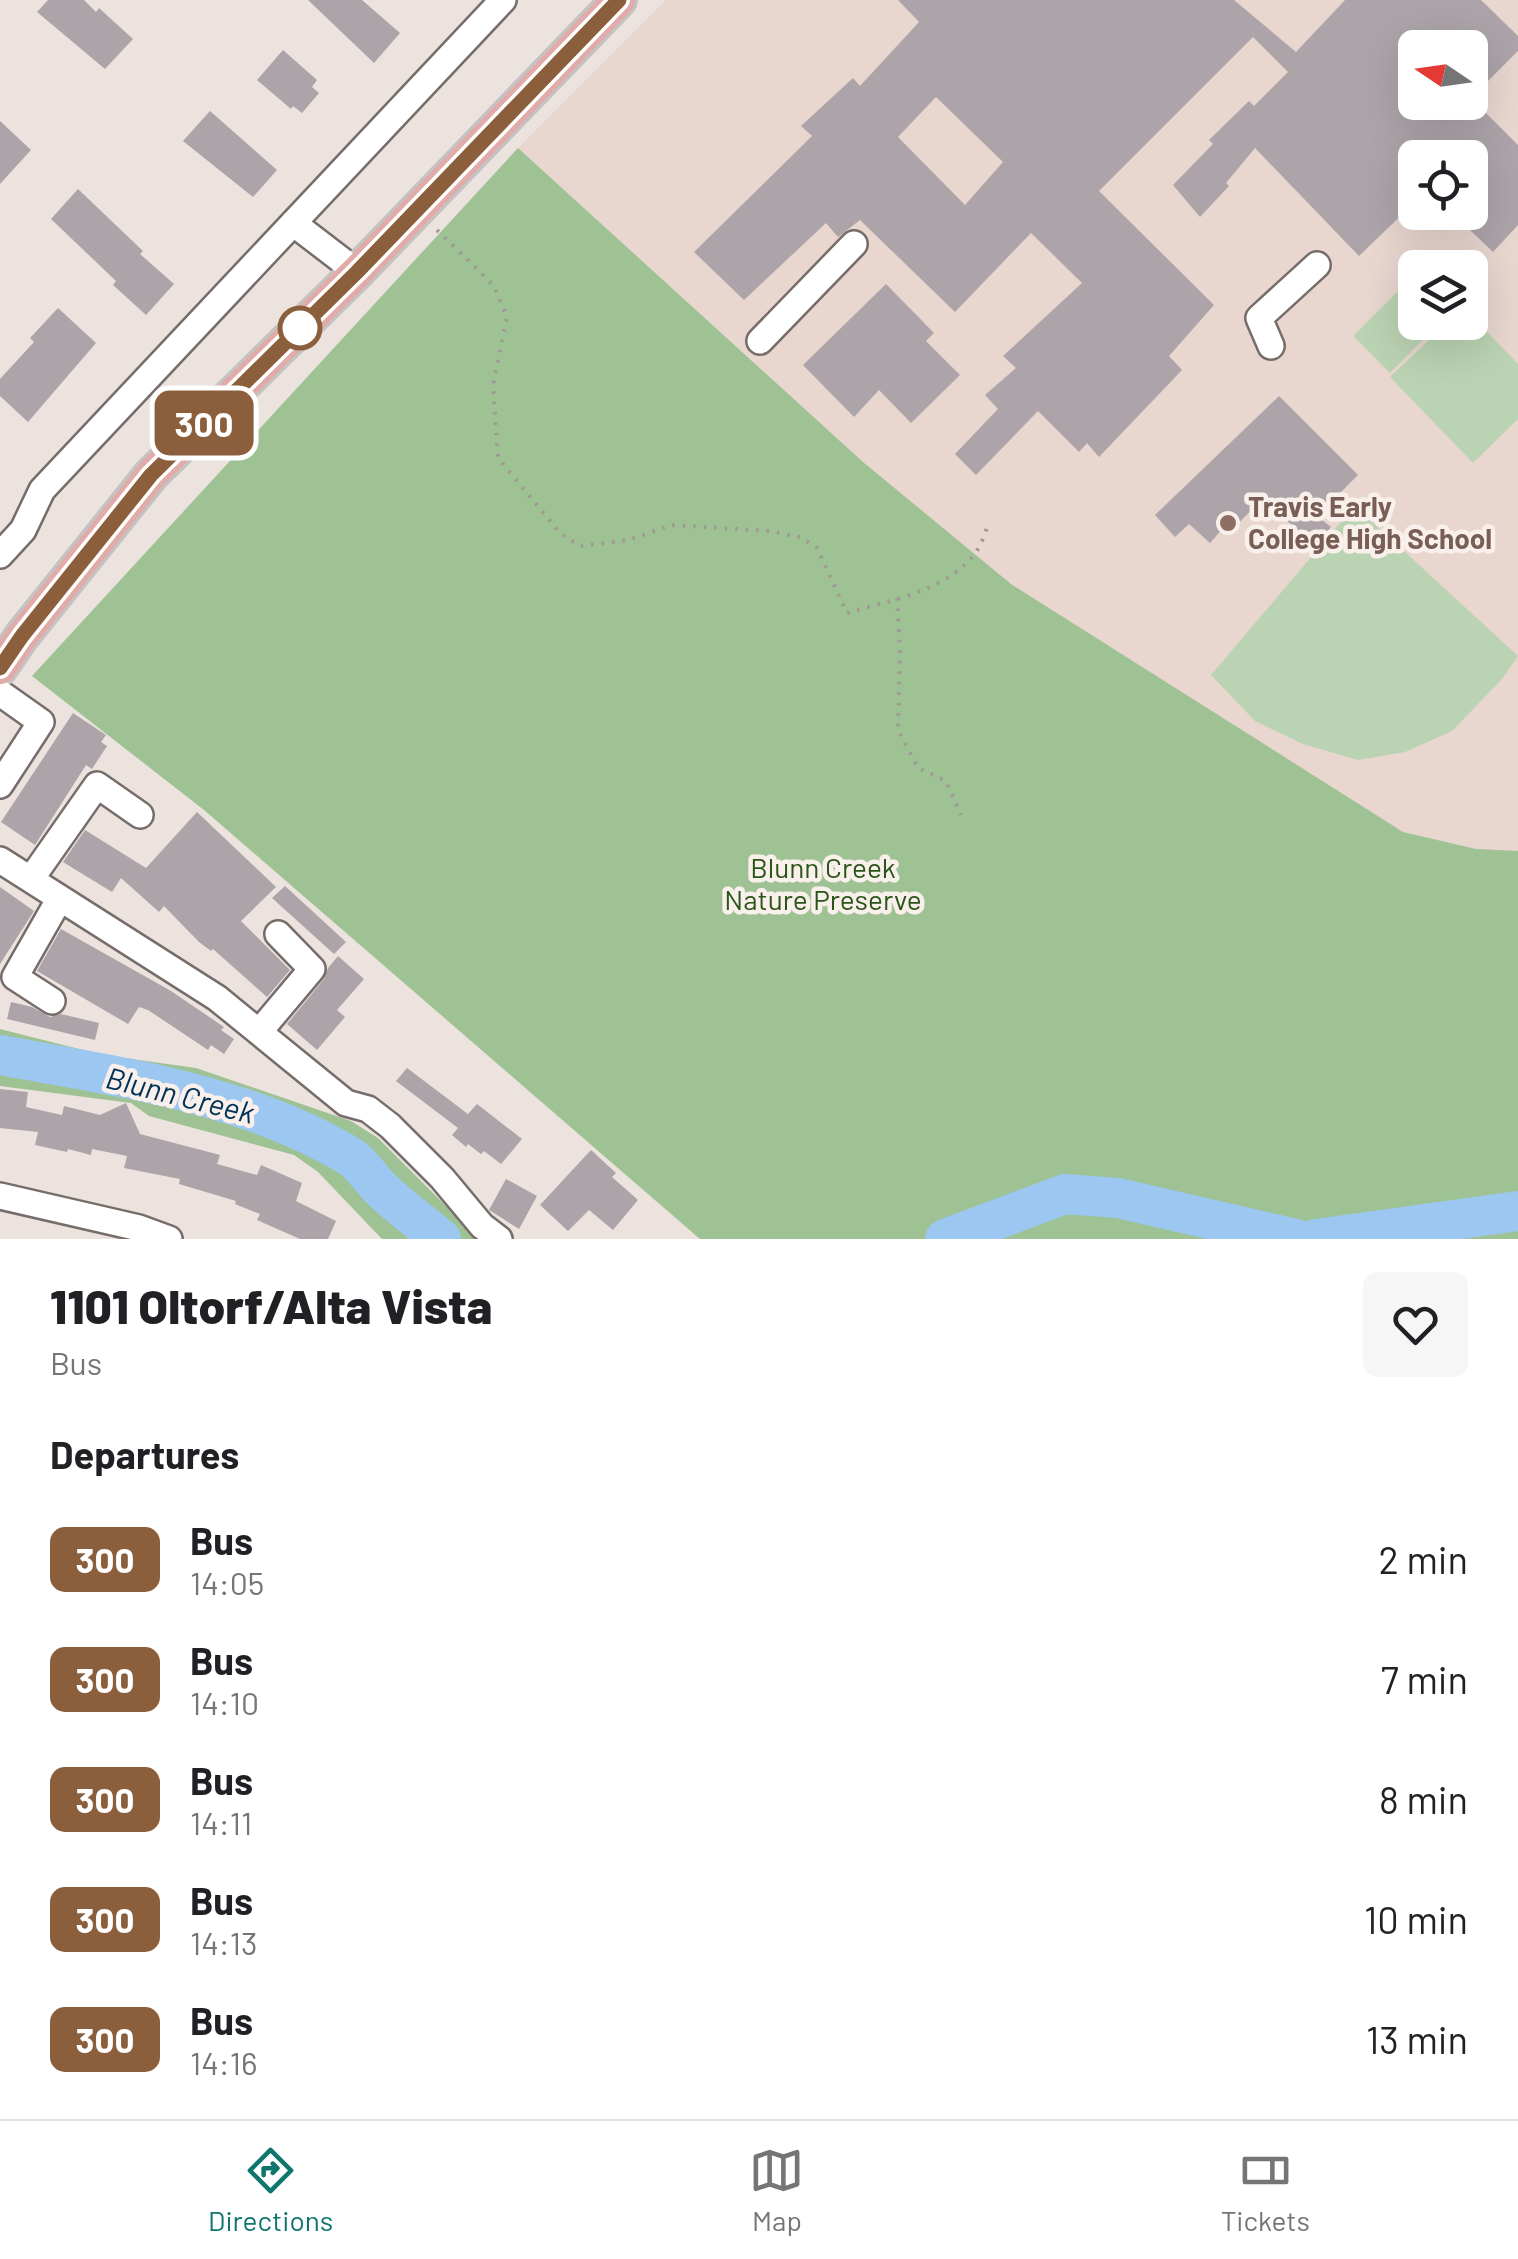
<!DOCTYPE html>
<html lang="en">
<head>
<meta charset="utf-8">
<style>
  :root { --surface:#fff; --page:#f6f6f6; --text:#202124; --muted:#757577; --line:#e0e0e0; --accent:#0f766e }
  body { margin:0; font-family:Barlow,sans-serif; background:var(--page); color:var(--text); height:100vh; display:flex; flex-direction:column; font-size:38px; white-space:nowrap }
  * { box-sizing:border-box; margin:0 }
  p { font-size:32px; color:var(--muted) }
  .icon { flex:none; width:55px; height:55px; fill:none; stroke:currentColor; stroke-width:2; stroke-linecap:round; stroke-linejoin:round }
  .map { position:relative; height:1239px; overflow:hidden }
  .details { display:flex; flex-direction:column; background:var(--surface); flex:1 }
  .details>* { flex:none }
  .badge { padding:0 20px; border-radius:15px; font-size:35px; line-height:65px }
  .needle { width:65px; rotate:283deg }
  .controls { position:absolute; left:1398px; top:30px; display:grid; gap:20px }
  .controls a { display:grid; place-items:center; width:90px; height:90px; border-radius:15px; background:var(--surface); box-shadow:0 10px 40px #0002; font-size:50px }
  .map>.badge { position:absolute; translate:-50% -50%; box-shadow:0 0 0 5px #fff }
  h2 { padding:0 50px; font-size:38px; line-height:90px }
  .round { display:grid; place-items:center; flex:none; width:105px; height:105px; border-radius:15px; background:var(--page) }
  .summary { display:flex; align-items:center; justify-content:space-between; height:170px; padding:0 50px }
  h1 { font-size:48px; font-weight:800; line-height:75px }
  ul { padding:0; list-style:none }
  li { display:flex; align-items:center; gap:30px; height:120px; padding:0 50px }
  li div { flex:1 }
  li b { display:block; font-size:38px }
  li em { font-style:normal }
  li .badge { min-width:110px; font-weight:700; text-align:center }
  .tabs { display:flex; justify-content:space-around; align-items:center; height:140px; border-top:2px solid var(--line); background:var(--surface); font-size:28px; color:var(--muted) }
  .tabs a { display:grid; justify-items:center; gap:5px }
  .tabs .selected { color:var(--accent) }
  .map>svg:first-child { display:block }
  .built { fill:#e8d6cf; fill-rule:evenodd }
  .green { fill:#bad3b2 }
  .forest { fill:#9ec293 }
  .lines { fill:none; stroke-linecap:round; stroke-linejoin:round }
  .river { stroke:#9bc7f0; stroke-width:40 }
  .building { fill:#aca4a9; fill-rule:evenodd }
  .minor-casing { stroke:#766d6a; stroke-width:30 }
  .major-casing { stroke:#c4c3c3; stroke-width:38 }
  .path { stroke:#a09895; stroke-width:4; stroke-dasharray:2.5 8; stroke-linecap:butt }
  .minor { stroke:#fff; stroke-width:25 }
  .major { stroke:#e1abaa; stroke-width:32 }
  .line-casing { stroke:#fff; stroke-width:22 }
  .line { stroke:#8b5e3c; stroke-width:15 }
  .stop-dot { fill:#fff; stroke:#8b5e3c; stroke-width:5 }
  .education-dot { fill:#8d6e63; stroke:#f9efeb; stroke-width:4 }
  .labels { text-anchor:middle; stroke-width:9; stroke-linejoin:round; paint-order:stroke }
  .education-label { font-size:28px; font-weight:bold; fill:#785e54; stroke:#f9efeb; text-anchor:start }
  .park-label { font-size:28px; fill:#295618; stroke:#f9efeb }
  .water-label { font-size:30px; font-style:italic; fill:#003358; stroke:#f9efeb }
</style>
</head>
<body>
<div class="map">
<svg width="1518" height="1239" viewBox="0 0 1518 1239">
  <rect width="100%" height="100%" fill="#ece2de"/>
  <path class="built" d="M666,0H1518V1008L863,462L518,148ZM1415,48H1470V102H1415ZM1415,158H1470V212H1415ZM1415,268H1470V322H1415Z"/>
  <path class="green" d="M1415,274V322L1440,323L1390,373L1353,336Z
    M1470,314L1518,364V419L1473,463L1390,377L1447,323L1470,322Z
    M1346,516L1368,518L1518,656L1502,679L1452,731L1405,752L1358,760L1303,744L1255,721L1211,675Z"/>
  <path class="forest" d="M518,148L863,462L1011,584L1403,832L1476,849L1518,851V1239H700L204,810L32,676Z
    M0,1029L103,1055L196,1068L351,1121L378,1138L460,1220L486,1239H382L318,1172L294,1155L149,1116L131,1103L0,1086Z"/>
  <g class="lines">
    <path class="river" d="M0,1055C119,1077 245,1093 351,1157C363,1165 371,1180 382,1190C401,1208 422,1223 441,1239
      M945,1239L1065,1194L1118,1198L1296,1239
      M1316,1239L1518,1211"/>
  </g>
  <path class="building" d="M48,0H84L96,12L99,8L133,39L105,69L37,12Z
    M308,0H362L400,33L374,63Z
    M898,0H1234L1296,52L1345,0H1481L1518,36V51L1470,99V48H1415V102H1475L1518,145V225L1493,252L1451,212H1470V158H1415V202L1359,256L1255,148L1226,183L1229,186L1200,217L1173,185L1213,144L1209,140L1249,101L1254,106L1288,72L1253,37L1099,191L1214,305L1169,356L1182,370L1099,457L1087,443L1079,452L1038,411L976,475L955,454L998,409L985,395L1016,368L1003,356L1082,283L1031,233L955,312L860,220L838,237L826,223L744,300L694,252L812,136L801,126L853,78L860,86L919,22ZM936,97L1003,162L965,205L898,137Z
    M283,50L317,80L312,87L319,93L302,113L293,106L291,109L257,80Z
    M210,111L277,170L253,197L183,141Z
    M0,121L31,150L0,184Z
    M78,189L143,251L140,254L174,284L146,315L113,285L116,281L51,219Z
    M886,284L934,333L926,341L960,375L911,423L879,390L854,417L803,365Z
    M58,308L96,343L28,422L0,396V379L34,342L30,338Z
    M1279,396L1358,475L1317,516L1331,527L1315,547L1263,498L1230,532L1224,527L1210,543L1189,524L1175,537L1155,515Z
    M73,713L106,735L101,742L107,746L92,769L86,765L35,845L1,822Z
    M197,812L276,887L241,921L290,970L267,997L213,949L211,951L199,942L164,906L159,912L121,878L112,892L63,862L85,830L146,868Z
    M285,886L346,942L334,954L272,898Z
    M0,887L34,911L0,964Z
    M61,929L171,991L224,1027L221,1030L234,1039L224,1054L211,1045L208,1050L148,1010L139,1007L128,1024L37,971Z
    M338,956L364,979L337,1010L345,1017L317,1050L287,1024L324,979L328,968Z
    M11,1002L32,1007L50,1017L61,1014L99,1023L95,1040L7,1019Z
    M407,1068L468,1114L477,1104L522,1139L501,1164L484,1151L481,1154L468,1144L466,1147L452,1135L458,1128L396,1081Z
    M0,1089L28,1092L26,1107L62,1115L64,1106L100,1115L126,1103L140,1134L220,1155L217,1164L257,1175L261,1165L302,1183L296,1201L336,1221L328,1239H300L257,1220L260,1214L235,1204L236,1201L179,1184L180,1179L124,1168L127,1156L92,1149L91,1155L68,1149L67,1152L35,1145L38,1132L0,1128Z
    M591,1150L616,1173L612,1177L638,1200L613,1230L589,1210L568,1231L540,1205Z
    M506,1179L537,1196L519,1229L489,1210Z"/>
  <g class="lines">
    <g class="minor-casing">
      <path id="minor" d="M293,223L357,272
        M760,341L854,244
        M1271,346L1259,318L1317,265
        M0,555L23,530L42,490L503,0
        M0,693L41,722L0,785
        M0,860L217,998L346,1103L368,1109L390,1126L442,1178L482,1226L499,1239
        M31,879L97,785L140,815
        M52,1001L15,977L60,898
        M259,1032L312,969L278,934
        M0,1196L139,1228L169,1239"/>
    </g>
    <g class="major-casing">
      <path id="major" d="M0,668L22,636L151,475L357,272L619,0"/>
    </g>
    <path class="path" d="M437,230L494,286L507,317L493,385L498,458L560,533L580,546L629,540L671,525L770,531L800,537L817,548L847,613C890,600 948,591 976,552C982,544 985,532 989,523
      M897,598L900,650L898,730L918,768L946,781L961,815"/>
    <use href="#minor" class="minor"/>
    <use href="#major" class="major"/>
  </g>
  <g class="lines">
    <g class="line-casing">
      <path id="line" d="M0,668L22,636L151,475L357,272L619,0"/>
    </g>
    <use href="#line" class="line"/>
  </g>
  <circle class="stop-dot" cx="300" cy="328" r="20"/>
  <circle class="education-dot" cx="1228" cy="523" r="10"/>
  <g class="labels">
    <g class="education-label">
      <text x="1248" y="517">Travis Early<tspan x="1248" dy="32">College High School</tspan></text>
    </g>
    <g class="park-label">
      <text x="823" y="878">Blunn Creek<tspan x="823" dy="32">Nature Preserve</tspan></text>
    </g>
    <g class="water-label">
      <text transform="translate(180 1096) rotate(14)" y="10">Blunn Creek</text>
    </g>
  </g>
</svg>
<div class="controls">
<a><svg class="needle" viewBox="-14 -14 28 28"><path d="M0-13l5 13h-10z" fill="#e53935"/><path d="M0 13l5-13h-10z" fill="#757577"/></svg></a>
<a><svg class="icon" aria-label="locate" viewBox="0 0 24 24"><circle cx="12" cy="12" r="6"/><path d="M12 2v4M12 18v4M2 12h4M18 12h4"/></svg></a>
<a><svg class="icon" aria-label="layers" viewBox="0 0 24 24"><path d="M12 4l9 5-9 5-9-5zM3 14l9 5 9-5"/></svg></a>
</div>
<b class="badge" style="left:204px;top:423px;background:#8b5e3c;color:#fff">300</b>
</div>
<section class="details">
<div class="summary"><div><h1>1101 Oltorf/Alta Vista</h1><p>Bus</p></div><a class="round"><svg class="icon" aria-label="heart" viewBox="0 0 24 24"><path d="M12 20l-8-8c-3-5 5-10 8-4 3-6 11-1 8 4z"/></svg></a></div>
<h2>Departures</h2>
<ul>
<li><span class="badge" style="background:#8b5e3c;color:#fff">300</span><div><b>Bus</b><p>14:05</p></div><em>2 min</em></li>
<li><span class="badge" style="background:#8b5e3c;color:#fff">300</span><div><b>Bus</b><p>14:10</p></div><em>7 min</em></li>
<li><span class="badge" style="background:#8b5e3c;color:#fff">300</span><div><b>Bus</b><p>14:11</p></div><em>8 min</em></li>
<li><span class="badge" style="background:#8b5e3c;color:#fff">300</span><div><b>Bus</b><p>14:13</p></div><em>10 min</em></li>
<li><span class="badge" style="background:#8b5e3c;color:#fff">300</span><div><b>Bus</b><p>14:16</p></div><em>13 min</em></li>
</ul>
</section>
<nav class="tabs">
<a class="selected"><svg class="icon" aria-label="directions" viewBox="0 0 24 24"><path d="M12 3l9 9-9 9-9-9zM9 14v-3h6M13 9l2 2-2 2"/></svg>Directions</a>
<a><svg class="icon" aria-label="map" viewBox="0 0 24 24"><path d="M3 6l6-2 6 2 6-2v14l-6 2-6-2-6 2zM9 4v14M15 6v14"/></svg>Map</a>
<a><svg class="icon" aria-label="tickets" viewBox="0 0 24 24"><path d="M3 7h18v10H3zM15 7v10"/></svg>Tickets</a>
</nav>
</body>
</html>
